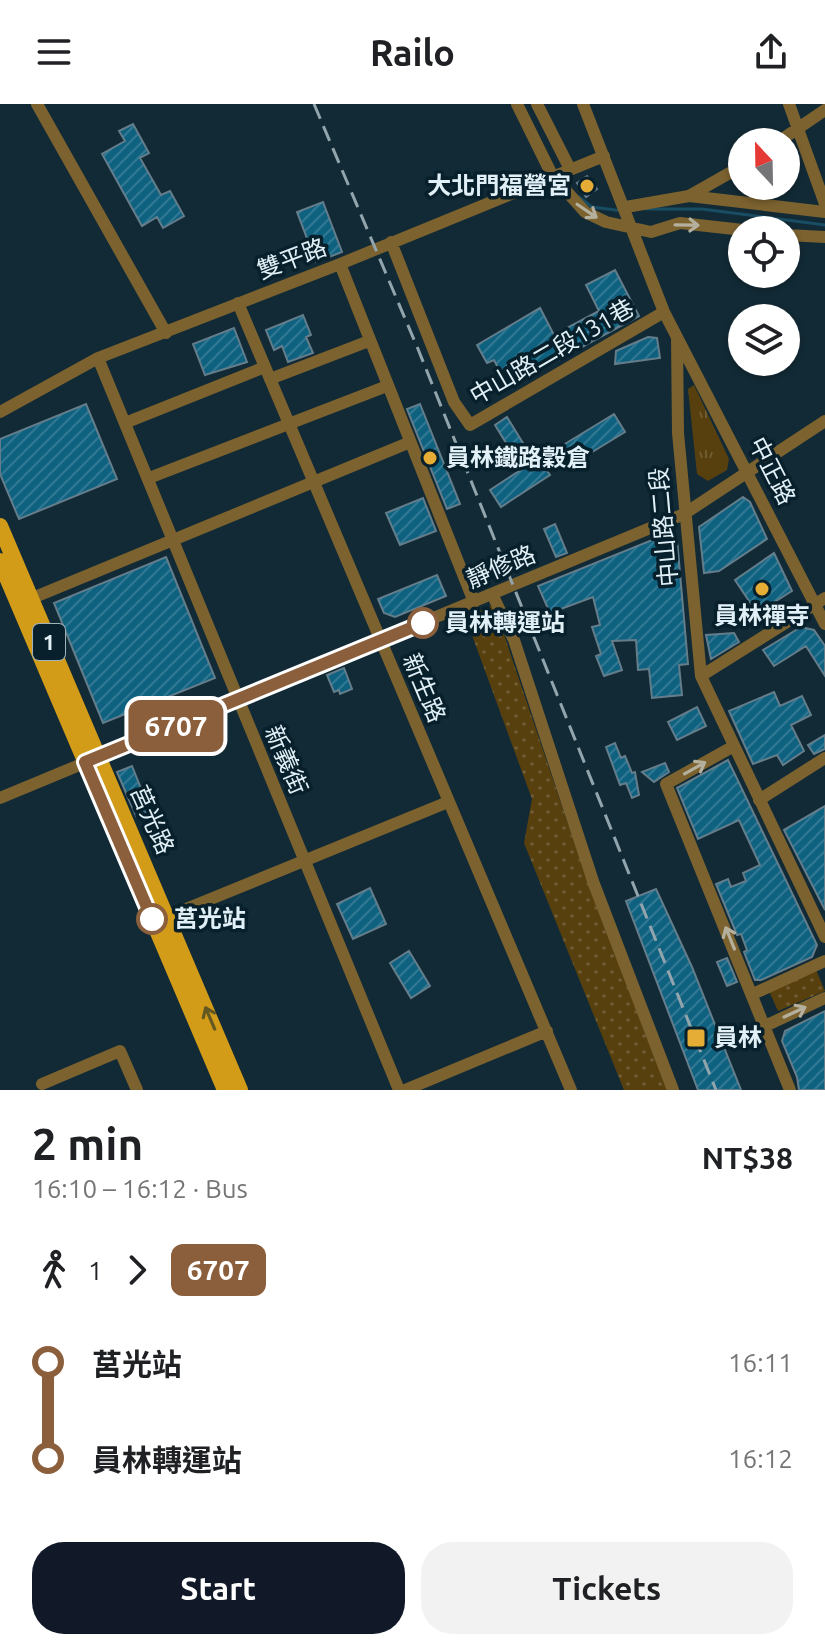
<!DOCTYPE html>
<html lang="en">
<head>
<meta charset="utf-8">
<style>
  :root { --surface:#fff; --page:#f2f2f2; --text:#202124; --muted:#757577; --accent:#111827 }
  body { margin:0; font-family:Ubuntu,"Noto Sans TC",sans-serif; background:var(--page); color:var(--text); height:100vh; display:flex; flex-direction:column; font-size:30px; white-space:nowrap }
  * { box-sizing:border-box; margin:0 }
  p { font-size:26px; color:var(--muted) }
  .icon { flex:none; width:44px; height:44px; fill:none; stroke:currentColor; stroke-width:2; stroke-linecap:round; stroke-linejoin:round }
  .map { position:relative; height:986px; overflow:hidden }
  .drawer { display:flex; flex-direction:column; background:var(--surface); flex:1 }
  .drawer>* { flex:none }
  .badge { padding:0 16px; border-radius:12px; font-size:28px; line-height:52px }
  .needle { width:52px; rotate:338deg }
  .controls { position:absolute; left:728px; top:24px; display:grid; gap:16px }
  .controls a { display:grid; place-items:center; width:72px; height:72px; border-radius:50%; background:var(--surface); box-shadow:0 2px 6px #0004; font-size:40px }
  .map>.badge { position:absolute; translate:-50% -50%; box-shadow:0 0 0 4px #fff }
  .legs { display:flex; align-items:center; gap:12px; height:88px; padding:0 32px; font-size:26px }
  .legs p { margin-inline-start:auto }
  .head { display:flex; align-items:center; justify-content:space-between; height:136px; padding:0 32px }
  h1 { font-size:44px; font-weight:600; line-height:60px }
  .primary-button { display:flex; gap:16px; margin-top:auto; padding:16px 32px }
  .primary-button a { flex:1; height:92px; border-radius:32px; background:var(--accent); color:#fff; font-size:32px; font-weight:600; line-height:92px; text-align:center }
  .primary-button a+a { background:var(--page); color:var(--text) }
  ul { padding:0 32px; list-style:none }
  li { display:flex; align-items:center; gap:28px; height:96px; font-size:30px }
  li i { display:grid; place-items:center; width:12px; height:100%; margin:0 10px; background:currentColor }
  li i::after { content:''; width:20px; height:20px; margin:-10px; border:6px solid; border-radius:50%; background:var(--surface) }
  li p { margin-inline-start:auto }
  li:first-child i { background:linear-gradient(#0000 50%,currentColor 0) }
  li:last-child i { background:linear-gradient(currentColor 50%,#0000 0) }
  header { display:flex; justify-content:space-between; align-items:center; height:104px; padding:0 32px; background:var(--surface); font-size:36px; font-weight:600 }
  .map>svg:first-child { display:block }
  .grass { fill:url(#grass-dots) }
  .park { fill:url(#park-tufts) }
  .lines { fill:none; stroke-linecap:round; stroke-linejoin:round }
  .stream { stroke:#194d63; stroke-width:3 }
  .building { fill:url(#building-hatch); stroke:#647d8b; stroke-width:2 }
  .minor { stroke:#7c622f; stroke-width:12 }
  .major { stroke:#d29b18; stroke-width:16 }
  .rail { stroke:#92a5ad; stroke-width:3; stroke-dasharray:16 8; stroke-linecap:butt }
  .oneway { stroke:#b4b09d }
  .oneway2 { stroke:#635722 }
  .line-1-casing { stroke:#fff; stroke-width:18 }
  .line-1 { stroke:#8b5e3c; stroke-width:12 }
  .poi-dot { fill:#e5ad35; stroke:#08202b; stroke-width:3 }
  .stop-1-dot { fill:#fff; stroke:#8b5e3c; stroke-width:4 }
  .labels { text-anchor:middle; stroke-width:7; stroke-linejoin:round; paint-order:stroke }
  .shield { fill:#08202b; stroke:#a0b2ba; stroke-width:2 }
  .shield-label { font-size:22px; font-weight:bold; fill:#e1f0f7 }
  .poi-label { font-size:24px; font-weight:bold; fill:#e1f0f7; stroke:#08202b; text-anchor:start }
  .street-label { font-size:24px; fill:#e1f0f7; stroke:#08202b }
  .stop-label { font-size:24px; font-weight:bold; fill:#e1f0f7; stroke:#08202b; text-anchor:start }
</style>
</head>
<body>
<header><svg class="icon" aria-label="menu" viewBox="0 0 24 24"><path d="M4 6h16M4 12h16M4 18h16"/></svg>Railo<svg class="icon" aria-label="share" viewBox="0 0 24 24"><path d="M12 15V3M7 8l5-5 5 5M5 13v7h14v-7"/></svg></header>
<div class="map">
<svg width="825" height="986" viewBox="0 0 825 986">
  <defs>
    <pattern id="grass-dots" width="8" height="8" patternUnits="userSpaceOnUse" patternTransform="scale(2)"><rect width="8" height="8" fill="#57400e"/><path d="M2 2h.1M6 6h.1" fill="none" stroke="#6f5c32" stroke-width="1.8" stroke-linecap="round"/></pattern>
    <pattern id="park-tufts" width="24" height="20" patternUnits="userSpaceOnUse" patternTransform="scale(2)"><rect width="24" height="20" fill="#57400e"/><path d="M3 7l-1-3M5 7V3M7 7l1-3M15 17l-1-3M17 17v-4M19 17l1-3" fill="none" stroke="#6f5c32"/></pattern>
    <pattern id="building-hatch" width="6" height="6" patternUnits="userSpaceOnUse" patternTransform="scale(2)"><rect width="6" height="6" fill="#0f6180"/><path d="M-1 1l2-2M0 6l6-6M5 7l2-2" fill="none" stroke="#327893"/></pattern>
  </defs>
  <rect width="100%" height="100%" fill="#122a35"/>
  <path class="grass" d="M494,501L591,788L667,986H624L524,739L532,695L465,512Z
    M816,866L825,887L778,907L769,887Z"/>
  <path class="park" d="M694,281L729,355L727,366L708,377L697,370L688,285Z"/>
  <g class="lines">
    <path class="stream" d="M579,93L592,103L623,107
      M646,105H702L825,121"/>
  </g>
  <path class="building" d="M133,20L149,49L140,54L161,91L170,87L184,112L163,124L157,113L142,122L102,50L125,37L119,27Z
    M587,72L597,85L586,93L577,79Z
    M323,98L342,148L316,158L297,108Z
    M615,166L639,212L508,283L494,256L487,259L477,241L540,204L554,231L599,207L586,181Z
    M303,211L311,231L306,233L313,249L288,258L282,242L274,246L266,226Z
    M234,224L247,258L205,271L193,240Z
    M648,233L657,234L660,254L615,260L616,247Z
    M86,300L117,375L19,415L0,370V335Z
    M420,300L460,400L447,405L407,305Z
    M614,310L625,328L566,364L555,346Z
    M507,313L534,357L538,354L550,371L501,403L490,386L522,365L495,321Z
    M743,393L750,398L767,435L719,467L704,469L699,423Z
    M423,394L436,427L400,441L386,409Z
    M555,420L567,449L556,453L544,425Z
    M667,430L677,435L688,560L679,561L682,591L652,594L649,565L638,566L636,536L612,537L622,566L604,572L596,552L601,550L592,523L600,521L593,493L550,509L538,482Z
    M774,449L792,487L757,509L735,476Z
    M166,453L215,574L103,619L54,499Z
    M437,471L446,492L395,513L384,509L378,495Z
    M801,523L814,526L825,542V572L806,542L774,562L763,546Z
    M734,529L739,538L711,555L706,531Z
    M344,564L352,585L340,590L339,586L334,588L327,571Z
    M774,588L780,602L802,592L811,611L791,621L804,647L783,661L777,651L753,660L729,607Z
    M697,603L706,622L677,636L668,618Z
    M825,631V645L814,650L808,641Z
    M615,639L621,654L625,652L632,669L635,668L639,691L632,694L626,679L620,681L606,643Z
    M728,656L817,841L812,853L761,876H755L744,848L747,846L741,830L737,831L716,780L728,775L731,783L746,777L743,769L760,761L739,716L698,735L677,684Z
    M665,659L669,668L654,678L642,668Z
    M132,662L150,707L136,712L117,668Z
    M825,702V806L784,726Z
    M370,784L386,820L353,835L337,800Z
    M656,785L692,863L741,986H698L626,797Z
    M409,847L430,882L411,894L390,859Z
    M727,854L737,878L727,882L717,858Z
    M825,907V986H799L797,973L782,937L785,927Z"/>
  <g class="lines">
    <path class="minor" d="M37,0L166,229
      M517,0L552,71L585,108L606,118L651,128L680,119L743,126
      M537,0L570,65
      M583,0L664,208L825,520
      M789,0L825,100
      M778,38L825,6
      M689,92L742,62
      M626,103L689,92L825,108
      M786,131L825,133
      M391,138L454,298L470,321L664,208
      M340,160L474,498
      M238,199L571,986
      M677,234L678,329L701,572L825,833
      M98,254L399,986
      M270,275L369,237
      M0,308L98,254L340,160L604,52
      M125,319L265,263
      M149,374L387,282
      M493,492L514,536L594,780L673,986
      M30,495L408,339
      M701,572L825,494
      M734,642L666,680L790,986
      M0,694L684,410L825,317
      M759,696L825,654
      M159,816L448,698
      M753,890L825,857
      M765,922L825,894
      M42,980L120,947L137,986
      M405,986L547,927"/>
    <path class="major" d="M0,422L240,986
      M0,457L225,986"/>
    <path class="rail" d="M314,0L418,245L716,986"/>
  </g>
  <defs><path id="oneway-shaft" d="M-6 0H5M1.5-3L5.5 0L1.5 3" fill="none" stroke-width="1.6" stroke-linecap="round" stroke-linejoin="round" transform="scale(2)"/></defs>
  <g class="oneway">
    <use href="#oneway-shaft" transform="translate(587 107) rotate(34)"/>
    <use href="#oneway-shaft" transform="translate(687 121) rotate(1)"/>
    <use href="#oneway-shaft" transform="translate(695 664) rotate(-29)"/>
    <use href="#oneway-shaft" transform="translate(730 834) rotate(-112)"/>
    <use href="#oneway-shaft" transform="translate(795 908) rotate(-25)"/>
  </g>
  <use class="oneway2" href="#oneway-shaft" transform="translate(210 914) rotate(-113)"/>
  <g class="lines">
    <g class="line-1-casing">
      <path id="line-1" d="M152,815L85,658L423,519"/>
    </g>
    <use href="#line-1" class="line-1"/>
  </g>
  <g class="poi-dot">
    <circle cx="587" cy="82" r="8"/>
    <circle cx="430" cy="354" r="8"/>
    <circle cx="762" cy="485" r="8"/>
    <rect x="686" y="924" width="20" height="20" rx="4"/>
  </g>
  <g class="stop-1-dot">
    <circle cx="423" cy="519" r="14"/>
    <circle cx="152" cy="815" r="14"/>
  </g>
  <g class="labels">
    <rect class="shield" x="33" y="520" width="32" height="36" rx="6"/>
    <g class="shield-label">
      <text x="49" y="546">1</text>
    </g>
    <g class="poi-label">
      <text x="571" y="90" text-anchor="end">大北門福營宮</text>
      <text x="446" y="362">員林鐵路穀倉</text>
      <text x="762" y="520" text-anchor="middle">員林禪寺</text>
      <text x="714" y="942">員林</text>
    </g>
    <g class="street-label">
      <text transform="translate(292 155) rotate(-21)" y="8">雙平路</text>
      <text transform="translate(552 248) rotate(-30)" y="8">中山路二段131巷</text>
      <text transform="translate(772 367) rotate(63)" y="8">中正路</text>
      <text transform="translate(664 423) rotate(-95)" y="8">中山路二段</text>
      <text transform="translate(501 463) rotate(-23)" y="8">靜修路</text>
      <text transform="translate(424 584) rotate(67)" y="8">新生路</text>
      <text transform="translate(286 656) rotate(67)" y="8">新義街</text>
      <text transform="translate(152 716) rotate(66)" y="8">莒光路</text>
    </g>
    <g class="stop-label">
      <text x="445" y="527">員林轉運站</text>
      <text x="174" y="823">莒光站</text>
    </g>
  </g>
</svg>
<div class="controls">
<a><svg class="needle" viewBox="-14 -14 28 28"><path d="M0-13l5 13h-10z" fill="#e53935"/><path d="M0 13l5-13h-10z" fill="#757577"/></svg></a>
<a><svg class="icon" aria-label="locate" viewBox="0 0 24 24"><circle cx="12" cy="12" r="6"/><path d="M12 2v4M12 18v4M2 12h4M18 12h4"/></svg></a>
<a><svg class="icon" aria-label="layers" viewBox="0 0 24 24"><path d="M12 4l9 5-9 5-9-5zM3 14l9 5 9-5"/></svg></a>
</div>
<b class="badge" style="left:176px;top:622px;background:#8b5e3c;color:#fff">6707</b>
</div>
<section class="drawer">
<div class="head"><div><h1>2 min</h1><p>16:10 – 16:12 · Bus</p></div><b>NT$38</b></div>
<div class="legs"><svg class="icon" aria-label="walk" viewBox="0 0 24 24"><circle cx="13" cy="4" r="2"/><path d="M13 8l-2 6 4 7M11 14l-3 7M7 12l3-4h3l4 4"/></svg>1<svg class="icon" aria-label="forward" viewBox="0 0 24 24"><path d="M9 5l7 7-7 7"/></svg><b class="badge" style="background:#8b5e3c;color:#fff">6707</b></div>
<ul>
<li><i style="color:#8b5e3c"></i><b>莒光站</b><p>16:11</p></li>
<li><i style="color:#8b5e3c"></i><b>員林轉運站</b><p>16:12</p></li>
</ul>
<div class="primary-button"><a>Start</a><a>Tickets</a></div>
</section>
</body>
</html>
